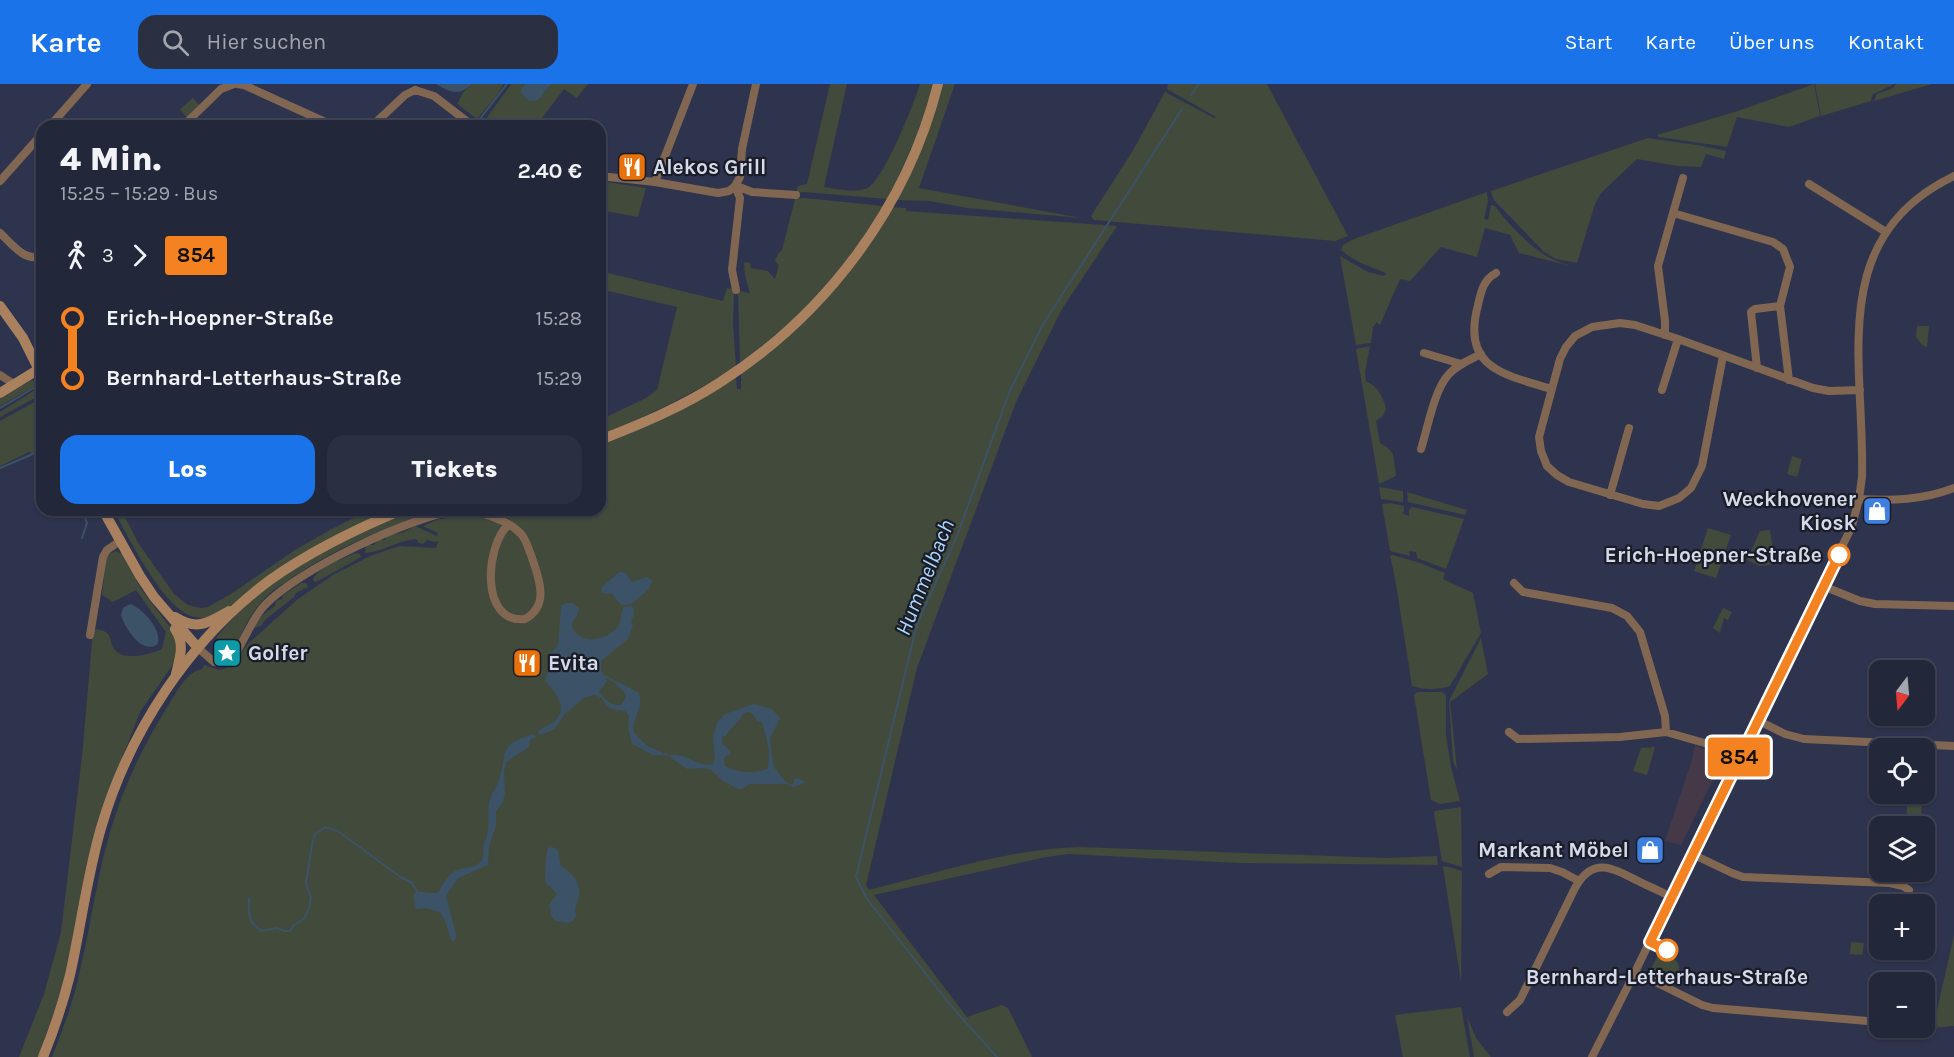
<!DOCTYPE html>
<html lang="de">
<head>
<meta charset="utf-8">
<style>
  :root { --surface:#23273a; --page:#2b2f42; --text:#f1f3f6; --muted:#a3a5af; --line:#404454; --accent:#1a73e8 }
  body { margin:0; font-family:Karla,sans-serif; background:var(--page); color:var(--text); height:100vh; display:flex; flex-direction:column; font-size:22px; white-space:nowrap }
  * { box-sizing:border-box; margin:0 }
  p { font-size:20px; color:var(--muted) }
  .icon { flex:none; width:33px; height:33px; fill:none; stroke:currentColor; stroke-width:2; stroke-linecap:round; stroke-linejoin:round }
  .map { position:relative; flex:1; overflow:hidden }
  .side { position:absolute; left:36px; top:36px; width:570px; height:396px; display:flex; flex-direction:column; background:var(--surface); border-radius:18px; box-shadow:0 2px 4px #0004,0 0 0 2px var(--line) }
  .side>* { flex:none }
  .badge { padding:0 12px; border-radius:4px; font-size:21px; line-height:39px }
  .needle { width:39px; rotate:196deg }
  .controls { position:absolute; left:1869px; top:576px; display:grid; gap:12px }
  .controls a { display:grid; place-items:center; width:66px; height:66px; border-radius:12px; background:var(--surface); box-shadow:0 2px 4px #0004,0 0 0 2px var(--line); font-size:30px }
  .map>.badge { position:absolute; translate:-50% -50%; box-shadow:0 0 0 3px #fff }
  .legs { display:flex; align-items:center; gap:9px; height:66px; padding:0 24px; font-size:20px }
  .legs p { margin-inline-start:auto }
  .summary { display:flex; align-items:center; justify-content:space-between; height:102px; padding:0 24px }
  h1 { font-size:33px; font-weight:800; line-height:45px }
  .action { display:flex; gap:12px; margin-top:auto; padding:12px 24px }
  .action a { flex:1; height:69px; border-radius:18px; background:var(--accent); color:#fff; font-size:24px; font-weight:800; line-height:69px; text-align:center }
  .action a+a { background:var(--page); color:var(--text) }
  ul { padding:0 24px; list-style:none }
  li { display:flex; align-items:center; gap:21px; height:60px; font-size:22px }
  li i { display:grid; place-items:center; width:9px; height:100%; margin:0 8px; background:currentColor }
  li i::after { content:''; width:15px; height:15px; margin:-8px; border:4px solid; border-radius:50%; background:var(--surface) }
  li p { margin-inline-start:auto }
  li:first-child i { background:linear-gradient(#0000 50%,currentColor 0) }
  li:last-child i { background:linear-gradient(currentColor 50%,#0000 0) }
  header { display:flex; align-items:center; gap:36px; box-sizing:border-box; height:84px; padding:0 30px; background:var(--accent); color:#fff }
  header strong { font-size:28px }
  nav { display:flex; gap:33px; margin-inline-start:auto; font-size:21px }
  .search { width:420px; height:54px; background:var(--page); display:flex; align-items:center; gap:15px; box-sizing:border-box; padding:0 21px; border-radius:18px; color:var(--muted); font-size:22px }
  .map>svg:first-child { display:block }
  .education { fill:#453948 }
  .green { fill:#414a3b }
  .water { fill:#3c5266; fill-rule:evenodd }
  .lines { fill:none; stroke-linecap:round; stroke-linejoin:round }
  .stream { stroke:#3c5266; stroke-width:2 }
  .street { stroke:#816752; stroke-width:8 }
  .secondary { stroke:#aa815f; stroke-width:10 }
  .line-1-casing { stroke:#fff; stroke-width:14 }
  .line-1 { stroke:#f58220; stroke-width:9 }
  .stop-1-dot { fill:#fff; stroke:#f58220; stroke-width:3 }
  .labels { text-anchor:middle; stroke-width:4.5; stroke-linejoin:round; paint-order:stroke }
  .poi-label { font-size:21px; font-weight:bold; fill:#d5daea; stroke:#1a1d28; text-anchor:start }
  .stop-label { font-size:21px; font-weight:bold; fill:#d5daea; stroke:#1a1d28; text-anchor:end }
  .water-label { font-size:22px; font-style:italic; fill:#aad6fe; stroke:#1a1d28 }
</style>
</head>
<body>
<header>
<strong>Karte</strong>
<div class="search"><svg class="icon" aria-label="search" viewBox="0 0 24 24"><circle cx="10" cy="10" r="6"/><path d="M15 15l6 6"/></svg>Hier suchen</div>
<nav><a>Start</a><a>Karte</a><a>Über uns</a><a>Kontakt</a></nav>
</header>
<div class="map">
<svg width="1954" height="973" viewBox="0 0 1954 973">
  <rect width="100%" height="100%" fill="#2f344e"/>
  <path class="education" d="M1695,661L1723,675L1681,761L1665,757L1692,676Z"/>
  <path class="green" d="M472,0H504L494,15L477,35L457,20L464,7Z
    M511,0H588L577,14L564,5L536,42H487L483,39Z
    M830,0H847L824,103C835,105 860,110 869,103C885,92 914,20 920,0H934C922,40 907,78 887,115L804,108L796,109L798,102L807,100Z
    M941,0H955L919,104L1081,134L967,124L930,117L896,116Z
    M1168,0H1267L1348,152L1335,157L1094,136L1091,132L1132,68L1165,8L1214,34L1216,33L1167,5Z
    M1814,0L1820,32L1789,43L1737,33L1727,63L1659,53L1657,51L1738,27Z
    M1815,0H1894L1872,11L1871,17L1821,32Z
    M1896,0H1932L1874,17L1877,10L1893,4Z
    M193,14L200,22L187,34L180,25Z
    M1648,54L1703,62L1726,67L1724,75L1706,70L1701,83L1677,82L1637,75L1601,109L1595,120L1577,179L1556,175L1544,168L1493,115L1491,107Z
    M600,97L646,104L638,133L600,126Z
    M1487,108L1488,117L1484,135L1488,136L1491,121L1495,122C1509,141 1528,161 1548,173C1555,177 1563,179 1571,182L1519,169L1510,151L1485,144L1477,173L1441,163L1410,197L1400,195L1380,241L1377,238L1373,243L1371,259L1356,261L1340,172L1368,188L1384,192L1386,189C1370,183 1355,178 1341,166L1343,161L1354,155Z
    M804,114L884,122L843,182L805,226L740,280L738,207L750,209L745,191L744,178L750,179L751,184L768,187L775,195L779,181L775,177L778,170L782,166L795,115Z
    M892,123L906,124V127L1117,142L1062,225L1016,318L917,584L866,801L869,806C938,788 1009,765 1080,763L1387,774L1437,772L1438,781L1238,779L1069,770L1046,773L874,811L967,933L1002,921L1008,924L1032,973H52C62,947 72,922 78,895C90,847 96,796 110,748C123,703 144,660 169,620C177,608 186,588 202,585L204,581L219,586L227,584L249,559L298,515L333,491L370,472L400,462L436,464L438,457L434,458L427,456L423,460L419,459L416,455C399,456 382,468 365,469L366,461H374L379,455L385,456L386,452L404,448L415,442L437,452L438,449L423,442L439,435H444V431L466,429L467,426H600V360L736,292L737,305H741V289L788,252Z
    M600,187L723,217L727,204L732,205L734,211L733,239L736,283C691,311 649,331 600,352V336L646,314L657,306L677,223L600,205Z
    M1917,242H1929L1927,263L1923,262L1916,253Z
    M1370,262L1365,288L1366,297C1378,303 1383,312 1386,325L1383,332L1376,337L1380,359L1388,364L1393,370L1396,392L1379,400L1356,265Z
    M32,296L38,300L0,322V314Z
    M40,303L42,310L0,333V328Z
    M42,314V372L29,368L0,382V337Z
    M1792,372L1802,375L1797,393L1787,390Z
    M1379,403L1403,407V418L1381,415Z
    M1407,408L1467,426L1465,431L1408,418Z
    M1390,419L1404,422V428L1402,429L1409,432V426L1412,423L1464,435L1446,485L1417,474L1416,468L1409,467L1410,472L1390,467L1382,420Z
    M121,426L139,460L174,510L188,521L201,524L208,523L231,510L295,466L328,447L370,426H393L208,535C201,534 192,533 186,530C158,513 130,456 114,427Z
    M414,426H435C387,443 338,463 296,491C286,498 275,504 266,513C253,526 244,542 237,560H230L216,554C225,543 234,532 244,523C292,479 354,449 414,426Z
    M1708,444L1731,451L1716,494L1694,487Z
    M1770,446L1775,480L1760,482L1747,476L1760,447Z
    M116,467L122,470L141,505L176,551V576L140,628L106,715L66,892L39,973H19L44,910L61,848L82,672L93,547L95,545C117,548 106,557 116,567C125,577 151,570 162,565L166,548L136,506L113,518L102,511L106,475L111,469Z
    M355,469L360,470L361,473L318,497L315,498L313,496C317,483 343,475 355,469Z
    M1393,471L1420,479L1445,489L1443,495L1473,509L1481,549L1450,602C1439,606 1423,606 1412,602L1395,494L1390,472Z
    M301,499H306L308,503L296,509L294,513L265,536L261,542L254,544C256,535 268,527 275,522L276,517L282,515L283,511Z
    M1723,524L1732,528L1728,536L1724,534L1720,549L1713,544Z
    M1481,554L1488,590L1450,618L1457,686L1453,677L1449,617Z
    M222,561L235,564C231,575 225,575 216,569Z
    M1417,608H1442L1446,611V651L1451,683L1460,717L1440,720L1431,716L1414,611Z
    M1655,663L1647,691L1633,687L1641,664Z
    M1907,711L1912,712L1922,720L1921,732H1907Z
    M1461,723L1462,783L1442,777L1434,729L1435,727Z
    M1445,782L1462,787L1461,898L1443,783Z
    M1954,851V942L1933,944Z
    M1851,858L1864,859L1862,871L1850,870Z
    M1660,867C1666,870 1673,873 1677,878C1682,886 1679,902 1667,900C1661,898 1654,893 1648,891Z
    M1461,923L1470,973H1403L1395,931Z
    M1467,933L1476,954L1491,973H1474Z"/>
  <path class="water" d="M436,0H472C459,12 451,9 436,0Z
    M525,0H551L538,16L529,17L520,8Z
    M619,488L626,489L632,498L647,493L652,497C650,508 639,512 632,520L621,521L612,510L601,509L602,503Z
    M566,519H572L579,524C579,532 573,535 572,541C572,545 575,547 577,550C588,560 607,554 616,545C623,538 619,530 624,523L631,522L634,525V531L631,538L633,541L628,555L601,577V586L607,597L599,608C606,615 610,623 621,621L626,613L624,608L616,601L619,598L639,609C644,624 633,632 633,647L647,662L662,668V671H653L632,660L628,644L629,632L625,627C613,625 607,626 602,614L594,611L584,614L564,631L555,645L540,651L537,648C542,644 546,643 551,640C571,625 557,611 545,597L547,590L551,581L550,569L558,562L561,522Z
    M130,520C143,524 164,548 157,561C141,570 125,544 121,531L123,524Z
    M754,620L772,625L780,634L770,654L772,673L774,683L785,697L791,701L794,699V695L797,694L804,697V699L793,703L786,700H750L742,705H738L723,697L711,686L704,684L687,685L667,671C671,672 678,670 682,672C695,676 698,682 713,680L715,675L713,653L717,638L725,630ZM747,628L752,629L757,637L762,638C766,653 772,670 767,685C753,690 738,689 725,682L724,675L726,672L731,671L730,667L722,659L723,652H726C731,643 739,638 744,629Z
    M533,650L536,653L530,656L529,663L506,678L504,688L505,709L503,718L496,727V741L489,762L488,781L458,794L446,812L456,850V855L453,858L451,856L446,839L440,828L426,824L416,825L413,811L417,807C448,813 434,806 452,789C460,782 475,786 481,777C485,772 482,765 484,759C485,756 487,754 487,751C490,741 487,729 489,719C491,709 498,702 500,693C507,664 500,661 533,650Z
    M551,763C562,764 558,774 561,782C572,788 581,799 579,812C577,820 574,823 576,832L573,837L569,839L555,837L552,833L549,821L557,810C554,806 549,803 546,799C544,797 546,769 548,764Z"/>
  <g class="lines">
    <path class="stream" d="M1191,11L1199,0
      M476,40L507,0
      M0,324L42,299
      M0,384L42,366
      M82,454L87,439L82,426
      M605,592L617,599
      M662,670L667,671
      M249,814C248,828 248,840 262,847L277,844L284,847H290L294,841L304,835L309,825L311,814L306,799L313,755L315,750L325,743L338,747L399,792L412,799L417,807
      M997,973L952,923L867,815L856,793L917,540L957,452L1009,309L1042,242L1182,25"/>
    <path class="street" d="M237,0L244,1L334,42
      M415,6L434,12L473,42
      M50,42L87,0
      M183,42L221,5L234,0
      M372,42L405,11L415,6
      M600,92L655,98L718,109L729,107L735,102L740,93L742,65L756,0
      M0,97L42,50
      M655,98L693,0
      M1809,100L1886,148
      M735,102L740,114L732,186L736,206
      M737,102L752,108L796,111
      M1673,129L1683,94
      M0,149C11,159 26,180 42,171
      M1496,189C1483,196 1481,208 1478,221C1461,284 1503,290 1551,305
      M1665,251V237L1658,182L1673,129L1773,158L1783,165L1790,183L1780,222L1789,296
      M1424,269L1461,280
      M1723,272L1702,382L1691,404L1679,414L1659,422L1643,420L1569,398L1557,391L1547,382L1541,367L1539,353L1560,275L1566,263L1575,252L1592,243L1620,239L1635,241L1678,255L1813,304L1829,307L1860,306
      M1757,284L1751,228L1755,225L1780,222
      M0,291L14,300
      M1662,306L1678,255
      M1421,365C1428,343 1434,306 1449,290C1457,281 1469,276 1481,270
      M1610,411L1629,344
      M1859,415C1892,417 1923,416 1954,404
      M464,426C482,428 508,436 521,450C526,455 528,464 531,471C538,492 551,521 525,535C480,540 485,463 508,441
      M1514,499L1523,508L1612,524L1627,532L1640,548L1665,632L1666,648
      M1823,502L1860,517L1875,520L1954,522
      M90,551L103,473L107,466L120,457
      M198,564L214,578L228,579C240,569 250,536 265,521C298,486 409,433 458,426
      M1757,636L1785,650L1804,655L1954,662
      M1509,648L1518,655L1620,653L1666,648L1708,660L1738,676
      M1692,770L1732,789L1743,793L1890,799L1903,802L1909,806
      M1489,790L1501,783L1550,784L1562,788L1579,797
      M1635,888L1702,921L1713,924L1880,938
      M1507,928L1520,916L1575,804C1592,773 1611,783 1636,796C1648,802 1660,807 1671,813
      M1887,944L1889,945
      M1592,973L1635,888L1852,442L1859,415L1862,393C1865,279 1825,154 1954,92"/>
    <path class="secondary" d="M0,222L23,254L42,292
      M0,309L39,285
      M600,356C641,340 682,323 719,299C826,231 907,123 938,0
      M103,426L140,492L154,513L198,564
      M175,533C197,547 208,539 229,527
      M175,545C185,560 180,573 176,590
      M43,973C54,946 63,919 70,891C81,842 87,792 101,744C129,648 189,556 270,496C311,467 356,445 402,426"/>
  </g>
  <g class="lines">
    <g class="line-1-casing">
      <path id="line-1" d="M1667,866L1650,858L1839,471"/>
    </g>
    <use href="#line-1" class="line-1"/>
  </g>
  <defs>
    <g id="restaurant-square" transform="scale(1.5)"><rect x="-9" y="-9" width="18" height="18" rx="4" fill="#e8710a" stroke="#1a1d28"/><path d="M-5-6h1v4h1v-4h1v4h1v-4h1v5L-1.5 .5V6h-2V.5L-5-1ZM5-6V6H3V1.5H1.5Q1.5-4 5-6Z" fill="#fff"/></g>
    <g id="shop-square" transform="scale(1.5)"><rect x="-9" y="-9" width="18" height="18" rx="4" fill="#3f7fe0" stroke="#1a1d28"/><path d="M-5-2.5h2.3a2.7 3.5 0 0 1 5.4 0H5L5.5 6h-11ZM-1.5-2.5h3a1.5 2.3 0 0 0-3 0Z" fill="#fff"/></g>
    <g id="sight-square" transform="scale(1.5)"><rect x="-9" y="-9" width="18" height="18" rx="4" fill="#0f9aa8" stroke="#1a1d28"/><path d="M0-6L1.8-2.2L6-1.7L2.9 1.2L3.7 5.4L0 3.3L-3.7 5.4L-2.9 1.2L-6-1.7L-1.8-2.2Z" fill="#fff"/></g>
  </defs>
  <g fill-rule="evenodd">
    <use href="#restaurant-square" x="632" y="83"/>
    <use href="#shop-square" x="1877" y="427"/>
    <use href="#sight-square" x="227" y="569"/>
    <use href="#restaurant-square" x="527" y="579"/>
    <use href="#shop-square" x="1650" y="766"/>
  </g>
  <g class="stop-1-dot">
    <circle cx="1839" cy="471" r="10"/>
    <circle cx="1667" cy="866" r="10"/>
  </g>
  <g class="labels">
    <g class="poi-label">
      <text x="653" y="90">Alekos Grill</text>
      <text x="1856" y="422" text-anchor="end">Weckhovener<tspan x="1856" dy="24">Kiosk</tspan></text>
      <text x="248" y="576">Golfer</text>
      <text x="548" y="586">Evita</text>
      <text x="1629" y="773" text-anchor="end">Markant Möbel</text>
    </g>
    <g class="stop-label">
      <text x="1822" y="478">Erich-Hoepner-Straße</text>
      <text x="1667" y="900" text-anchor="middle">Bernhard-Letterhaus-Straße</text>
    </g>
    <g class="water-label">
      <text transform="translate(924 493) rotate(-68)" y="8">Hummelbach</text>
    </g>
  </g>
</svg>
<div class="controls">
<a><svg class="needle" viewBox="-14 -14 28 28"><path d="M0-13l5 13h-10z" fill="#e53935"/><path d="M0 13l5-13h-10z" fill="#a3a5af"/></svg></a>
<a><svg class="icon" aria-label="locate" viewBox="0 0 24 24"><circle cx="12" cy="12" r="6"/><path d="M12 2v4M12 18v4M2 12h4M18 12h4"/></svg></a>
<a><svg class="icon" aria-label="layers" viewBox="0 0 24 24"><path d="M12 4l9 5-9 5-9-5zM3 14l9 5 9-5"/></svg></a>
<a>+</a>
<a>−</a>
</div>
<b class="badge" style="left:1739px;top:673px;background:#f58220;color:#111">854</b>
<section class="side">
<div class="summary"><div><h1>4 Min.</h1><p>15:25 – 15:29 · Bus</p></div><b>2.40 €</b></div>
<div class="legs"><svg class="icon" aria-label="walk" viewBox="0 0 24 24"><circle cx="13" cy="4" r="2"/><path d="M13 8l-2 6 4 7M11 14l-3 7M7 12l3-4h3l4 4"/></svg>3<svg class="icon" aria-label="forward" viewBox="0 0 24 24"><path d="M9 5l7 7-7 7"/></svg><b class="badge" style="background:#f58220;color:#111">854</b></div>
<ul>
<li><i style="color:#f58220"></i><b>Erich-Hoepner-Straße</b><p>15:28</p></li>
<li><i style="color:#f58220"></i><b>Bernhard-Letterhaus-Straße</b><p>15:29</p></li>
</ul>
<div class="action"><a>Los</a><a>Tickets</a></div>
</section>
</div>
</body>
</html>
